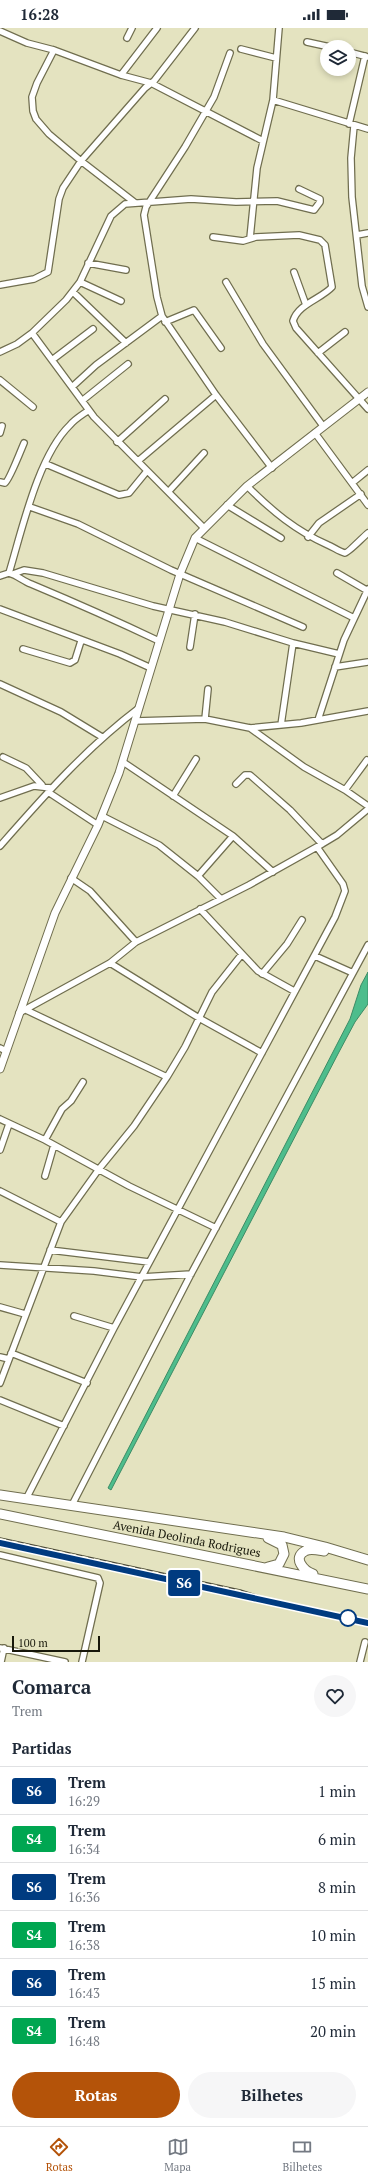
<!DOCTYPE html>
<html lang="pt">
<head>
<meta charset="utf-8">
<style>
  :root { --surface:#fff; --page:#f6f6f7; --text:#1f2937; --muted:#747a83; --line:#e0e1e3; --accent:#b45309 }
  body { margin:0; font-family:"PT Serif",serif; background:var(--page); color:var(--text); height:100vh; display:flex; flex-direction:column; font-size:15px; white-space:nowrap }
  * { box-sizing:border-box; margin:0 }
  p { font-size:13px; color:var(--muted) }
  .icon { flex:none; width:22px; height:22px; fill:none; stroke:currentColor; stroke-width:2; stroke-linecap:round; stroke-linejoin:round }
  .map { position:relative; height:1634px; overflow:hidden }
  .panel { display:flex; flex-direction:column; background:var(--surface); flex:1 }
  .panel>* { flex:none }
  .badge { padding:0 8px; border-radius:3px; font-size:14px; line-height:26px }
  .fabs { position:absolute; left:320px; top:12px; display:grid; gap:8px }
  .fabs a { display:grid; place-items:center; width:36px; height:36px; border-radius:50%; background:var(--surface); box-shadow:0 2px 6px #0003; font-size:20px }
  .scale { position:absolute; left:12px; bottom:10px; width:88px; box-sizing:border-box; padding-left:4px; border:2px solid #17170a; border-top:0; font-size:11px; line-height:14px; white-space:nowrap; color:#17170a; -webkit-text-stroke:3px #e4e3c0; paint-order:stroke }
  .map>.badge { position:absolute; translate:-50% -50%; box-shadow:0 0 0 2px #fff }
  h2 { padding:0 12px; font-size:15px; line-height:36px }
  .round { display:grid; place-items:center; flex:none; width:42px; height:42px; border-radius:21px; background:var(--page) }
  .headline { display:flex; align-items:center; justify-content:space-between; height:68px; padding:0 12px }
  h1 { font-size:19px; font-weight:800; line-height:30px }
  .button { display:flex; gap:8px; margin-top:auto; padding:8px 12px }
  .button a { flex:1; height:46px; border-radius:24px; background:var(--accent); color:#fff; font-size:16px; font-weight:800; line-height:46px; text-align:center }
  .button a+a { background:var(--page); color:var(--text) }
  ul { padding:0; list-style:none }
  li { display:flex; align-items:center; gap:12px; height:48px; padding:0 12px; border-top:1px solid var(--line) }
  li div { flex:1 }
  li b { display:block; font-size:15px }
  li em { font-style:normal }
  li .badge { min-width:44px; font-weight:700; text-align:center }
  .status { display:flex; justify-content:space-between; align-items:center; height:28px; padding:0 20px; background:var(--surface); direction:ltr }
  .status svg { height:11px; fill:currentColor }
  .dock { display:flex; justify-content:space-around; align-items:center; height:56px; border-top:1px solid var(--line); background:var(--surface); font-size:11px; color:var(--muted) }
  .dock a { display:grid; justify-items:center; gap:2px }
  .dock .selected { color:var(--accent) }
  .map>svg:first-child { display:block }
  .water { fill:#4dbd8c; stroke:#3d8b65 }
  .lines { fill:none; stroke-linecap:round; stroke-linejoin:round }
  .minor-casing { stroke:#706e4f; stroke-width:8 }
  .tertiary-casing { stroke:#706e4f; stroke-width:9 }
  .trunk-casing { stroke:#706e4f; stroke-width:11 }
  .minor { stroke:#fff; stroke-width:5.5 }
  .tertiary { stroke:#fff; stroke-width:7 }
  .trunk { stroke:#fff; stroke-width:9 }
  .rail-casing { stroke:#494836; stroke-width:3.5 }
  .rail { stroke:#e4e3c0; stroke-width:2; stroke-dasharray:6; stroke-linecap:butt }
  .line-casing { stroke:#fff; stroke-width:9 }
  .line { stroke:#003b80; stroke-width:6 }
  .stop-dot { fill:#fff; stroke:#003b80; stroke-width:2 }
  .labels { text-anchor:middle; stroke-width:3; stroke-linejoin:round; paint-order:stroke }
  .street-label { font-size:12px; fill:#17170a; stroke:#e4e3c0 }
</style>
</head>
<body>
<div class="status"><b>16:28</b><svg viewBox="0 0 49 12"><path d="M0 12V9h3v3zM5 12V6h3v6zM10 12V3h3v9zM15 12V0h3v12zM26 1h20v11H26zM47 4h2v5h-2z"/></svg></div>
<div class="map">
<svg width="368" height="1634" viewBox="0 0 368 1634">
  <rect width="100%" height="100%" fill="#e4e3c0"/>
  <path class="water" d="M368,944V976L355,994L339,1024L111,1462L108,1460L350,991L361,957Z"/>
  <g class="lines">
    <g class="minor-casing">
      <path id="minor" d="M0,3L27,15L54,22L121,47L151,55L263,113
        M127,10L132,0
        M307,14L330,19
        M241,21L276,30
        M54,22L37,55L32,69L33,83L36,91L49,106L81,133L134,174
        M349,24L368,29
        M230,25L214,69L185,119L146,179L144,187L157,269L162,288L216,367L272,440
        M121,47L157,0
        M273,72L368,101
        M349,96L365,28
        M354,98L351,130L352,169L362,258L368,279
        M357,207L368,205
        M213,209L243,213L256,209L299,207L320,212L325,217L332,259C321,271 298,276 293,293L296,300L368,381
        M250,210L257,140L273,72L279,0
        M88,235L126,242
        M294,244L306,277
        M80,254L121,273
        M226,254L263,316L323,398
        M0,257L34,251L48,244L59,171L63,160L81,133L145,60L154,53L195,0
        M73,264L126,315
        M165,294L194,282L221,320
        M32,305L94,389L204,500
        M0,324L17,316L32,305L66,272L80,254L111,188L125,176L191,171L236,174L277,173L314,182L320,174V171L299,161
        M318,325L345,304
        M52,332L93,301
        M0,352L33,379
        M72,359L96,337L162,288
        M83,372L128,336
        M0,405L2,398
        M315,405L368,477
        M117,414L165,371
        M138,433L216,367
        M46,436L119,467L129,465L147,443
        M0,454L5,455C9,453 21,422 24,415
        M352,455L368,442
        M247,458C272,483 296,503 328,517C333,519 340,524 345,525C348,525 363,509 368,505
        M169,463L204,425
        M227,477L281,510
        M30,479L78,496L171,542L303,599
        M308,509L319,495L361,466
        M195,510L354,590
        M9,545C22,502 38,428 70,397C75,391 82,387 89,382
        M337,545L368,563
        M13,546L24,542L43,545L153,578L225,594L293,615L339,626
        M0,548L9,545C17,547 23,553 31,556C74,574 117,593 159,613
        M0,581L120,626L151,640
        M190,619L195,586
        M23,621L70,635L75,632L81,613
        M335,639L368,634
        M0,656L61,684L102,709
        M205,691L208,661
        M318,692L344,612L368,561
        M135,693L205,691L250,700L301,695L368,683
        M281,697L293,615
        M250,700L304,739L345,762L368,778
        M3,729L26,740L42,757
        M123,734L233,808L273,844
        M236,756L245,747H250L290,782L322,816
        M345,762L367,732
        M48,764L98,797
        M173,768L196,731
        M0,770L34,758L51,760
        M102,788L159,817L198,848L221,871
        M0,818C43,769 86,720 139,680
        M198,848L233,808
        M71,850L90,863L136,914
        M200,881L258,943L294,963
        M315,928L353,945
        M110,935L199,990L262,1025
        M262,946L287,916L302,892
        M26,982L167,1049
        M19,985L110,935L136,914L249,857L322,816L337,807L368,781
        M0,1020L6,1023
        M0,1091L45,1112L129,1158L216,1200
        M45,1112L62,1081L71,1073L83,1054
        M0,1122L9,1096
        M45,1148L54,1117
        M0,1163L61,1194
        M50,1222L149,1234
        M0,1237L94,1243L142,1249L191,1246
        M0,1279L25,1286
        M74,1288L114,1300
        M11,1325L87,1355
        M0,1329L9,1331
        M0,1355L61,1194L99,1141L134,1098L167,1049L185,1019L212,964L242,926
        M0,1372L64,1398
        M26,1471L114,1300L335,889L345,863L343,856L317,819
        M72,1477L191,1246L368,917
        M0,1527L98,1550L100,1555L82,1634
        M0,1620L65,1634
        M1,1634L4,1620
        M360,1634L365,1614"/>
    </g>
    <g class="tertiary-casing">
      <path id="tertiary" d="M0,1041L55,885L98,797L119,745L180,546L195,510L247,458L368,364"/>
    </g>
    <g class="trunk-casing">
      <path id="trunk" d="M0,1467L284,1509L325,1519L368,1532
        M0,1486L368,1561
        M268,1510L282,1517L284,1526L279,1536L268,1539
        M313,1546C304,1543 292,1530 305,1523C310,1520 318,1522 324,1523"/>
    </g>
    <use href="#minor" class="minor"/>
    <use href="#tertiary" class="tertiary"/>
    <use href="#trunk" class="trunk"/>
    <g class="rail-casing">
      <path id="rail" d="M0,1511L240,1563L281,1576L368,1595"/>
    </g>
    <use href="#rail" class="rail"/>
  </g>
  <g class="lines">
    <g class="line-casing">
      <path id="line" d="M0,1515L368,1595"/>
    </g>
    <use href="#line" class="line"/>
  </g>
  <circle class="stop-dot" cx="348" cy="1590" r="8"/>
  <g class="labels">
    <g class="street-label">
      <text transform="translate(187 1511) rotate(11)" y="4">Avenida Deolinda Rodrigues</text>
    </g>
  </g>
</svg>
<div class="fabs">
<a><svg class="icon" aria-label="layers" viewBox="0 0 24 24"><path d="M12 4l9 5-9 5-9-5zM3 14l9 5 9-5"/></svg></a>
</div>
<div class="scale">100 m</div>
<b class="badge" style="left:184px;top:1555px;background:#003b80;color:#fff">S6</b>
</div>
<section class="panel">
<div class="headline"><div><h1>Comarca</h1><p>Trem</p></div><a class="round"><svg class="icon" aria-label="heart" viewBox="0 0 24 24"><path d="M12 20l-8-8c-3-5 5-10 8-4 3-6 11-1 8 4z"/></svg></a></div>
<h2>Partidas</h2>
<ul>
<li><span class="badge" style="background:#003b80;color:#fff">S6</span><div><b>Trem</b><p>16:29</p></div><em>1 min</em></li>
<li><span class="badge" style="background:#00a651;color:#fff">S4</span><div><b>Trem</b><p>16:34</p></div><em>6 min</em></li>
<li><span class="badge" style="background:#003b80;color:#fff">S6</span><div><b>Trem</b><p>16:36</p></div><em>8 min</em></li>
<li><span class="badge" style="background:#00a651;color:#fff">S4</span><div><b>Trem</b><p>16:38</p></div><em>10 min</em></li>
<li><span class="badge" style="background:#003b80;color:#fff">S6</span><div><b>Trem</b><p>16:43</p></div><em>15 min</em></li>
<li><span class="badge" style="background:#00a651;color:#fff">S4</span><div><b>Trem</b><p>16:48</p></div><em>20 min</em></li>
</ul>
<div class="button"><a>Rotas</a><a>Bilhetes</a></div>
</section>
<nav class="dock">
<a class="selected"><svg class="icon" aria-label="directions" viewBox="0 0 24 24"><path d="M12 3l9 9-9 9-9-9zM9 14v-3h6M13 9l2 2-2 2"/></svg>Rotas</a>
<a><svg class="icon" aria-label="map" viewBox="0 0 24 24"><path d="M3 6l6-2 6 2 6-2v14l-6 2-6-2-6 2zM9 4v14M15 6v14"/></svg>Mapa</a>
<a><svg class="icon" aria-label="tickets" viewBox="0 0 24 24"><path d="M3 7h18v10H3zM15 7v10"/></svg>Bilhetes</a>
</nav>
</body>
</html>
